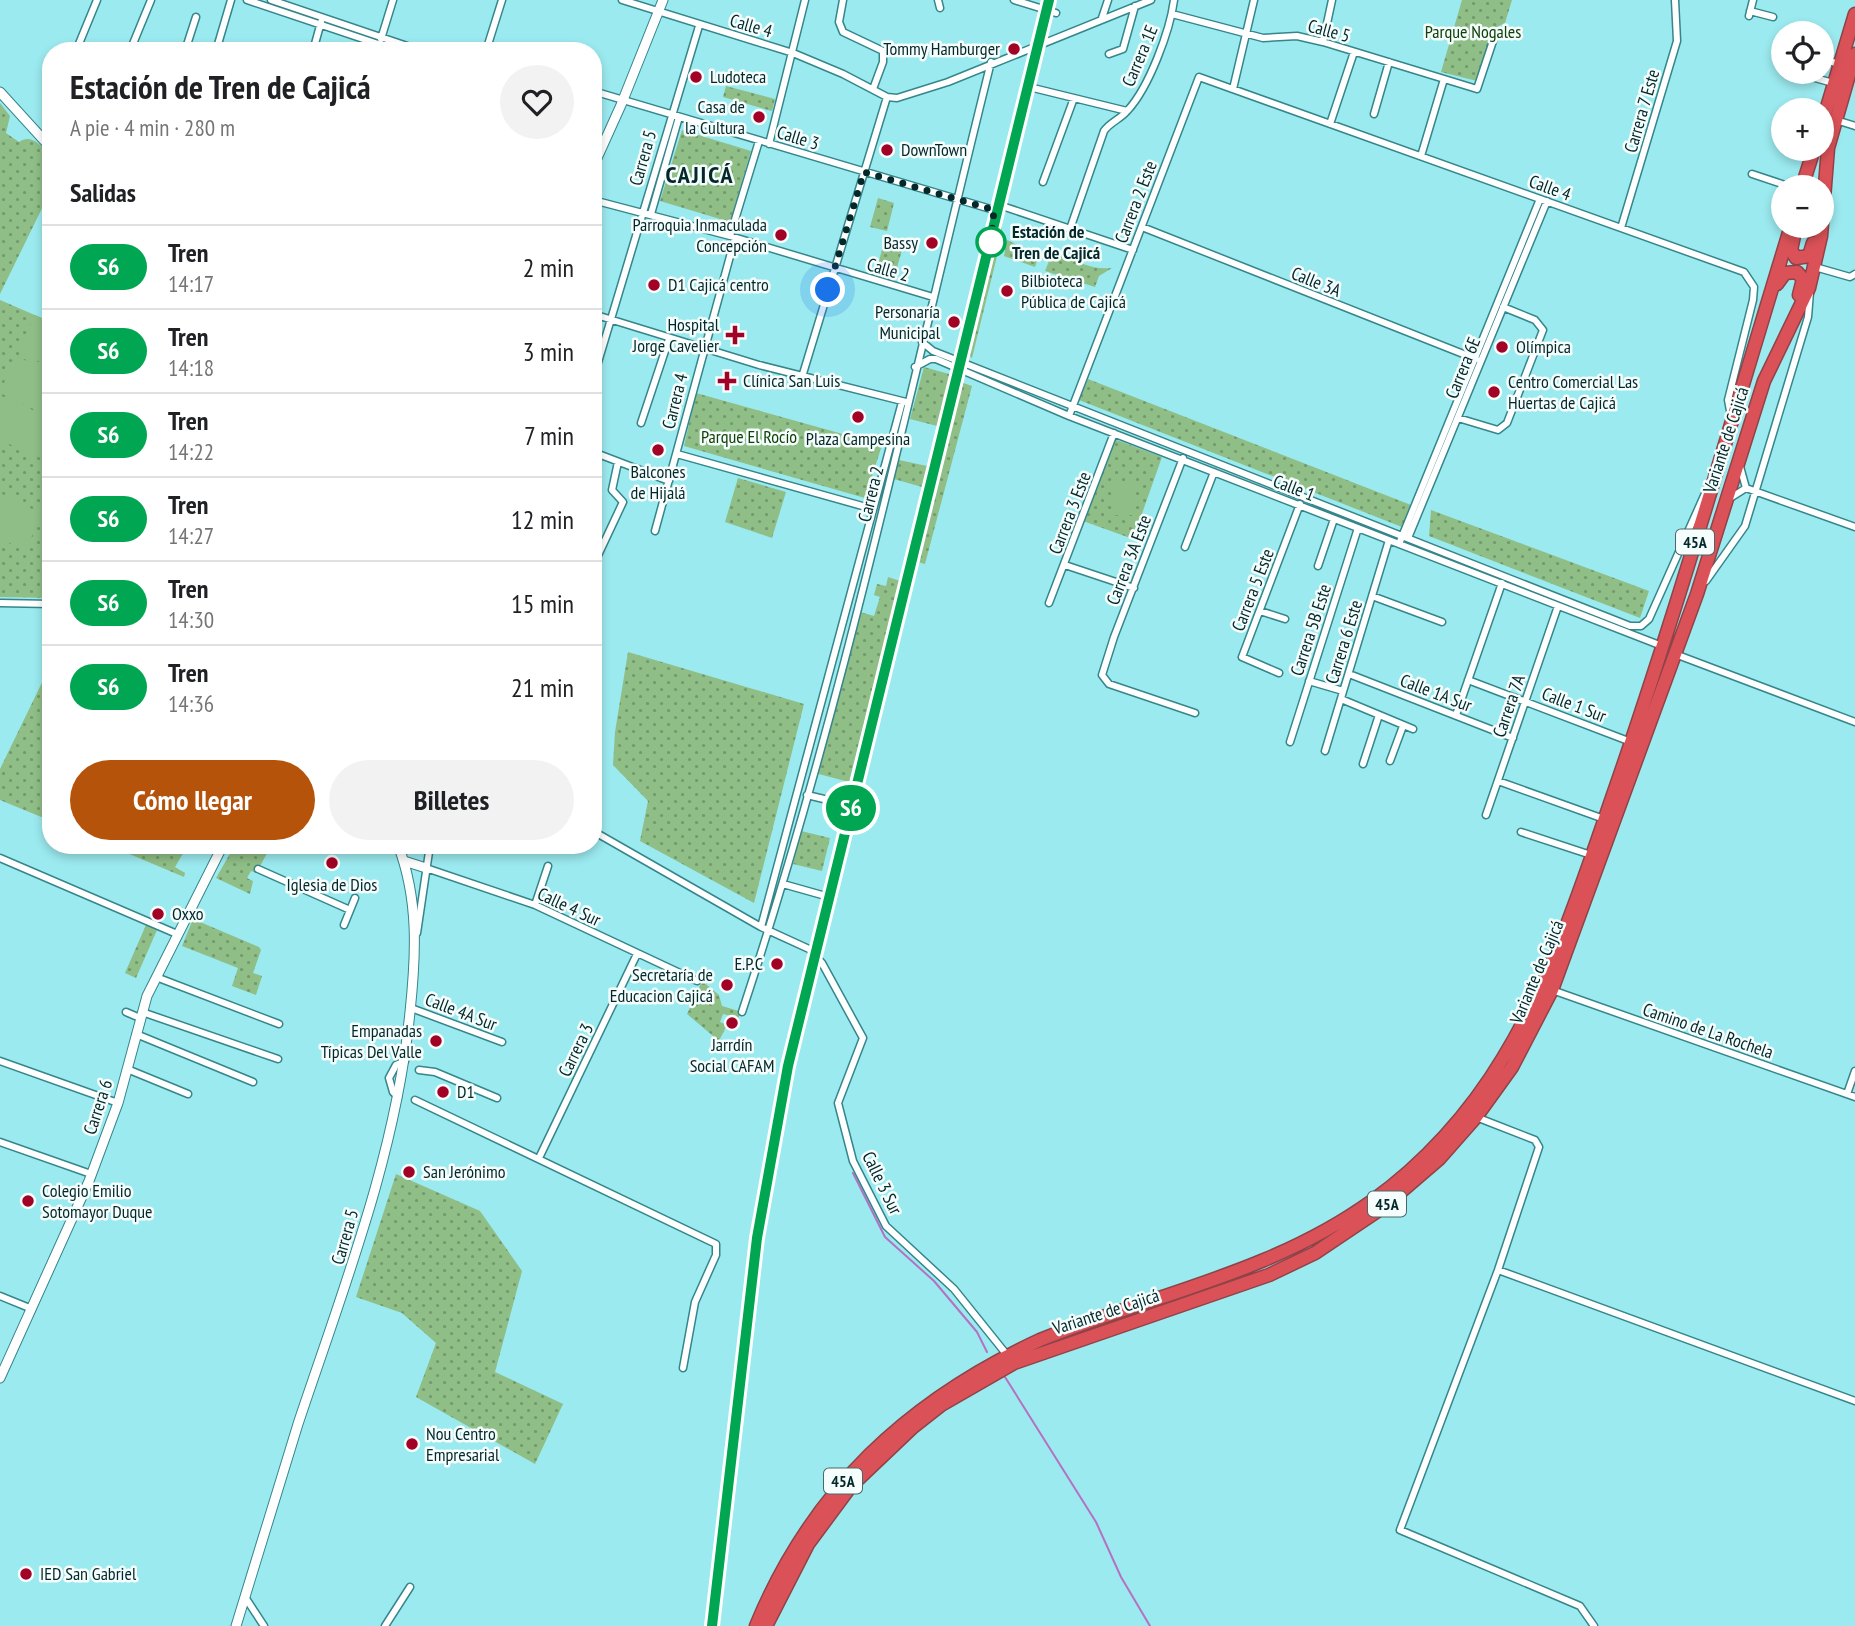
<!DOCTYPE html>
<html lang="es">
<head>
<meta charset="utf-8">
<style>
  :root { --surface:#fff; --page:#f2f2f2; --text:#202124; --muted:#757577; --line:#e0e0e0; --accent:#b45309 }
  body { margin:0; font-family:"PT Sans Narrow",sans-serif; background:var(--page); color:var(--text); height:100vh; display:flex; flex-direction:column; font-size:26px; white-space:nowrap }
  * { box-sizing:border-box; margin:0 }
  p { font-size:23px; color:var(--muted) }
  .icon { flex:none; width:38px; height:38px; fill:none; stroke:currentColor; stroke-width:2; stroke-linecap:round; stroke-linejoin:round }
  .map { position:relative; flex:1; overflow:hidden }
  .panel { position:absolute; left:42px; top:42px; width:560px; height:812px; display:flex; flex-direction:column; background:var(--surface); border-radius:28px; box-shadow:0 4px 10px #0003 }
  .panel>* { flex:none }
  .badge { padding:0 14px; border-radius:23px; font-size:24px; line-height:46px }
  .buttons { position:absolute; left:1771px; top:21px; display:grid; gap:14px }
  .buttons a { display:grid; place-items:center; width:63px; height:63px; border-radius:50%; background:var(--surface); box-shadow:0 4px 10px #0003; font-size:35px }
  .you { position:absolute; width:35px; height:35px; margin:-18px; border:5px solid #fff; border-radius:50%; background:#1a73e8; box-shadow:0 0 0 10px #1a73e833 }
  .map>.badge { position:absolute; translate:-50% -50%; box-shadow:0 0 0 4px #fff }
  h2 { padding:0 28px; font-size:26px; line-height:63px }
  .round { display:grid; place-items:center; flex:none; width:74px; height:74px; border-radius:37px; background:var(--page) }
  .overview { display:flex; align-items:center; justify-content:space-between; height:119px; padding:0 28px }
  h1 { font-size:33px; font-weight:700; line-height:52px }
  .action { display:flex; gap:14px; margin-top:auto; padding:14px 28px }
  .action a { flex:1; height:80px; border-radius:42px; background:var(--accent); color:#fff; font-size:28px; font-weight:700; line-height:80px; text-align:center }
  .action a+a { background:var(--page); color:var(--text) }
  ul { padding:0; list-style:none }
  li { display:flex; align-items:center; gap:21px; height:84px; padding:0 28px; border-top:2px solid var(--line) }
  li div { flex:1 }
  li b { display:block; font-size:26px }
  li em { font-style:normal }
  li .badge { min-width:77px; font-weight:700; text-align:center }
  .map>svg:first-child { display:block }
  .grass { fill:url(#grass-dots) }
  .pitch { fill:#8fbe86 }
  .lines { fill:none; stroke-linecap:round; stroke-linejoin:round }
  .stream { stroke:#b571c2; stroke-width:2 }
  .street-casing { stroke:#34868b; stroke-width:9 }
  .secondary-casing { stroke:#34868b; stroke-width:11 }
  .highway-casing { stroke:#8f4348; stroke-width:15 }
  .street { stroke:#fff; stroke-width:6 }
  .secondary { stroke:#fff; stroke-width:9 }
  .highway { stroke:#da5258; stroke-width:12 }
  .rail-casing { stroke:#275557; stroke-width:4.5 }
  .rail { stroke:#f5fdfd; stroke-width:2; stroke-dasharray:5; stroke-linecap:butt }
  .line-casing { stroke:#fff; stroke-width:16 }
  .line { stroke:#00a651; stroke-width:10 }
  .walk { stroke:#042729; stroke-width:7; stroke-dasharray:0 12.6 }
  .poi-dot { fill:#a20225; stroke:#f5fdfd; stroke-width:2.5 }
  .stop-dot { fill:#fff; stroke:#00a651; stroke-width:3.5 }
  .labels { text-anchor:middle; stroke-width:5; stroke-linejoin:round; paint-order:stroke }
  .shield { fill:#f5fdfd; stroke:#4c6769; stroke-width:2 }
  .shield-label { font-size:16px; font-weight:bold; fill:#042729 }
  .street-label { font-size:18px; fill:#042729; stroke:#f5fdfd }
  .park-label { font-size:18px; fill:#0f4006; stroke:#f5fdfd }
  .poi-label { font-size:18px; fill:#042729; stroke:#f5fdfd; text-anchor:start }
  .stop-label { font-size:18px; font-weight:bold; fill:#042729; stroke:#f5fdfd; text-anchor:start }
  .district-label { font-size:24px; font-weight:bold; letter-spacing:2px; fill:#042729; stroke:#f5fdfd }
</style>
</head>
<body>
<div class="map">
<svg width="1855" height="1626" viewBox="0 0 1855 1626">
  <defs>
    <pattern id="grass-dots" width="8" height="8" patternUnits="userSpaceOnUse" patternTransform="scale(1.75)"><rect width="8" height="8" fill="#8fbe86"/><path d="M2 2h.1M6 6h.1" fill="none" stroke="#739a6e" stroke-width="1.8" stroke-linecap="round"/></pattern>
  </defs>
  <rect width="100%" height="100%" fill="#9beaef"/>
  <path class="grass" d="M1462,0H1512L1505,23L1493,29L1477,81L1441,72Z
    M726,86L775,99L772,111L723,97Z
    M0,103L10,116L6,133L19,142C33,133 41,147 51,156V190L0,294Z
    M682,130L751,151L730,222L660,201Z
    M878,198L894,203L887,231L870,227Z
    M999,227H1002L1000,244L972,358L969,356Z
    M1007,240L1024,248L1041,249L1035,267L1004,256Z
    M884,242L903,247L893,281L875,276Z
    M1054,249H1058L1062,256C1081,262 1091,270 1112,268L1099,276L1095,287L1045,271Z
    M0,300L51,322V467L42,480V492L51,501V598L0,597Z
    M924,367L956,376L941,427L910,419Z
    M1088,379L1411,505L1402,527L1079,400Z
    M958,381L972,386L925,564L914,561Z
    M696,393L882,445L865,498L684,446Z
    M1114,439L1162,457L1133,539L1083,521Z
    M899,460L927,466L922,487L894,479Z
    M738,478L786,492L772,538L725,522Z
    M1431,510L1649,591L1640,618L1429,536Z
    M888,577L900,581L849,782L815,773L860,612L874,616L880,597L874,595L877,584L886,586Z
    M628,652L804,704L754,903L640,841L648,801L613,765L615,732Z
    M51,664V821L0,800V769Z
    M801,831L830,838L822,871L793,864Z
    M108,845H188L175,867L185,873L184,877Z
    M235,845H263L270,848L256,873L251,871L247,878L253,881L250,894L216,878Z
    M193,919L259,947L261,950L253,973L262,976L256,995L232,986L238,968L182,946Z
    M146,925L157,930L136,978L125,973Z
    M702,981L719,995L722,1006L742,1012L738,1018L723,1014L720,1022L727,1025L719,1041L687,1014Z
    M396,1174L480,1211L522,1271L495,1372L563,1404L535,1464L416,1397L436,1343L402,1313L356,1297Z"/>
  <path class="pitch" d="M35,315L51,322V367L18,352Z
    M15,356L51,371V416L0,393Z
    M0,396L51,418V462L0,440Z
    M1115,483H1133V515H1115Z
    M0,493L42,514L25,551L0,538Z"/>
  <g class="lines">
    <path class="stream" d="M853,1173L885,1237L934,1281L977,1332L987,1352
      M1005,1377L1096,1522L1121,1577L1150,1626"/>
    <g class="street-casing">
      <path id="street" d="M247,0L399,51
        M271,0L422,51
        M622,0L793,53L843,74L887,97L897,98L948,82L1151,0
        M843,0L839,22L843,32L883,51V62L873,89
        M938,0L940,8
        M1014,0L1056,13
        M1750,11L1773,17
        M1172,14L1263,38L1297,36L1323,42L1477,89L1495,35
        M1749,16L1753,0
        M1102,18L1108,0
        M381,39L393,0
        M1323,42L1332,0
        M76,51L97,0
        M130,51L151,0
        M185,51L196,17
        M216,51L231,0
        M313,51L321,22
        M486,51L502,0
        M1109,54L1123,49L1135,6
        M1822,59L1839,64
        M1794,72L1833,83
        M1025,86L1127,111
        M1233,89L1254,0
        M593,91L994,210
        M1374,114L1389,62
        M1836,120L1855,126
        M1778,123L1783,125
        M1330,124L1354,52
        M769,144L805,0
        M1421,156L1444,79
        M1752,174L1791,187
        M1043,182L1074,98
        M593,200L730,236L933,297
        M1005,207L1133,250
        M651,214L679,117
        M1142,227L1476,359
        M1621,228L1677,41L1675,0
        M1070,229L1104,131C1110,122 1121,119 1128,110C1149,87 1170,31 1174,0
        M730,236L759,141
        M1815,267L1850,277L1855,274
        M49,276L51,275
        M49,290L51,286
        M593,314L759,365L906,402
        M922,342L933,351L1630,626H1641L1649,619L1707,489
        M915,367L930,359H936L1069,416L1662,646
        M802,377L887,97
        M593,379L699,26
        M1069,416L1199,77L1744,272L1754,287L1753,300L1728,400L1731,416
        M1458,418L1498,430L1507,423L1543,330L1535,320L1503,307
        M641,423L669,339
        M593,452L669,481
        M677,454L873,509
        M1183,458L1114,637L1102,675L1109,684L1195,713
        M1739,463L1746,488
        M1746,488L1855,527
        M1727,500L1746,488
        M655,531L735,238
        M1408,538L1547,201
        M1399,544L1540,199
        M1185,547L1214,472
        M1065,565L1134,588
        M593,566L623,502L612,490L618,462
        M1318,566L1334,519
        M1706,581L1745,526L1808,317L1810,292
        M1372,596L1442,622
        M0,603L51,604
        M1049,603L1114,433
        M1260,611L1285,619
        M1675,654L1855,722
        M1279,673L1242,657L1300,504
        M1349,674L1513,738
        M1468,680L1631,742
        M1309,681L1343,691
        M1341,699L1413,729
        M1456,715L1502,583
        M1290,742L1358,528
        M1325,751L1389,540
        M1390,761L1403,726
        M1363,764L1379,715
        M1498,781L1604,819
        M807,795L845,804
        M1486,815L1558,606
        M593,831L761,927L809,949L822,963L863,1038L838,1103L853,1161L886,1226L954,1289L1007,1355
        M1521,832L1591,855
        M0,858L177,934
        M426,868L535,905L697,981
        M258,869L350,910
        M783,884L822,895
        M535,905L548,866
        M344,925L355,898
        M761,927L902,402
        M417,933L430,845
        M156,977L279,1024
        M1552,990L1855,1097
        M411,1008L502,1042
        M126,1012L140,1018
        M142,1012L278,1059
        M742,1012C845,701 912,379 991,62
        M136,1034L253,1082
        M0,1061L118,1103
        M127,1069L188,1094
        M419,1070L435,1072L497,1098
        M1847,1094L1855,1071
        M398,1097L393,1092L389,1078L396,1065L405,1061
        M415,1100L716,1244V1255L695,1302L683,1368
        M1476,1117L1535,1140L1539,1147L1498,1270L1400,1530L1580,1606L1594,1626
        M0,1142L91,1174
        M539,1158L637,954
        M1498,1270L1855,1401
        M0,1296L32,1309
        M245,1597L264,1626
        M385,1626L410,1587"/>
    </g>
    <g class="secondary-casing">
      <path id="secondary" d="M0,92L51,148
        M593,167L621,105L663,0
        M404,861L426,868
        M0,1378L89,1181L118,1103L147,996L223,845
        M236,1626C257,1559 277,1491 298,1424C343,1289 396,1155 410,1012C416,955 419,900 398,845"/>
    </g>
    <g class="highway-casing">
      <path id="highway" d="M1822,124L1855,14
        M1802,187L1814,149
        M1794,236L1791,250L1796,258L1809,256L1813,243
        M1777,284L1785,273L1797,272L1803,279L1799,295
        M756,1626C812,1490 908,1401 1040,1340C1152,1295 1272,1273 1372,1201C1424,1164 1470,1113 1503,1058C1553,977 1583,881 1614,792C1679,605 1733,415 1791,226
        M766,1626L808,1544L851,1486L913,1427L941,1405L1014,1363L1269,1275L1315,1253L1382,1208L1439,1159L1476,1117L1512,1067L1552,990L1697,594L1764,381L1809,288L1821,236L1828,148L1855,54"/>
    </g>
    <use href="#street" class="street"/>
    <use href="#secondary" class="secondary"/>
    <use href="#highway" class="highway"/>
    <g class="rail-casing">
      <path id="rail" d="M712,1626L757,1238L788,1066L1049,0"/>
    </g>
    <use href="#rail" class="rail"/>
  </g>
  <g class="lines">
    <g class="line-casing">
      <path id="line" d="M712,1626L757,1238L788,1066L1049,0"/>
    </g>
    <use href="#line" class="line"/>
    <path class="walk" d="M828,290L864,172L994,210L991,242"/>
  </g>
  <g class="poi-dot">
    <circle cx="1014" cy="49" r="7"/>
    <circle cx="696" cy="77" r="7"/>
    <circle cx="759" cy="117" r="7"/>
    <circle cx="887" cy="150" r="7"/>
    <circle cx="781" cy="235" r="7"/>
    <circle cx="932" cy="243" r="7"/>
    <circle cx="654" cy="285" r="7"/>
    <circle cx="1007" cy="291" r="7"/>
    <circle cx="954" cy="322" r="7"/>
    <path d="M731.5 324.5h7v7h7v7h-7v7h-7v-7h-7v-7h7z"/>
    <circle cx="1502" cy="347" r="7"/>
    <path d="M723.5 370.5h7v7h7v7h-7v7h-7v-7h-7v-7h7z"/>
    <circle cx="1494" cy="392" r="7"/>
    <circle cx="858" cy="417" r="7"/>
    <circle cx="658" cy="450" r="7"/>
    <circle cx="332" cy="863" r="7"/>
    <circle cx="158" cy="914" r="7"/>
    <circle cx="777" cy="964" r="7"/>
    <circle cx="727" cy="985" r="7"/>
    <circle cx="732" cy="1023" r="7"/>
    <circle cx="436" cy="1041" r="7"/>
    <circle cx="443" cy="1092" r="7"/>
    <circle cx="409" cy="1172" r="7"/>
    <circle cx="28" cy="1201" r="7"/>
    <circle cx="412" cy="1444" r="7"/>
    <circle cx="26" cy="1574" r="7"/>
  </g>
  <circle class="stop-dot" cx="991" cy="242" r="14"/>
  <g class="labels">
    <g class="shield">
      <rect x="1676" y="529.5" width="38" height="25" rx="5"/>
      <rect x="1368" y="1191.5" width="38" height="25" rx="5"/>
      <rect x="824" y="1468.5" width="38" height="25" rx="5"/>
    </g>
    <g class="shield-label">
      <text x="1695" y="548">45A</text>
      <text x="1387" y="1210">45A</text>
      <text x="843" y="1487">45A</text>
    </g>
    <g class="street-label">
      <text transform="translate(751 26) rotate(16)" y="6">Calle 4</text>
      <text transform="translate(1329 31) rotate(15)" y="6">Calle 5</text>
      <text transform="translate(1140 56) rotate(-67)" y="6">Carrera 1E</text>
      <text transform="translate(1642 111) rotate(-74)" y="6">Carrera 7 Este</text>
      <text transform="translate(798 138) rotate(17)" y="6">Calle 3</text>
      <text transform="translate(643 158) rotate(-74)" y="6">Carrera 5</text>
      <text transform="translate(1550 188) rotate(20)" y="6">Calle 4</text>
      <text transform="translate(1136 202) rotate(-69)" y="6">Carrera 2 Este</text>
      <text transform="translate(888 270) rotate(16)" y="6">Calle 2</text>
      <text transform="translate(1316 282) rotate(22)" y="6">Calle 3A</text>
      <text transform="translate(1463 368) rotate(-68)" y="6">Carrera 6E</text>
      <text transform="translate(675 401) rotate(-76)" y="6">Carrera 4</text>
      <text transform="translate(1726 440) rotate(-72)" y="6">Variante de Cajicá</text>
      <text transform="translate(1294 488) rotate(21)" y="6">Calle 1</text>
      <text transform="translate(871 494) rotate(-76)" y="6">Carrera 2</text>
      <text transform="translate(1070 513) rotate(-69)" y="6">Carrera 3 Este</text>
      <text transform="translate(1129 560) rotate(-69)" y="6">Carrera 3A Este</text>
      <text transform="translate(1253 590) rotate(-69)" y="6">Carrera 5 Este</text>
      <text transform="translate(1311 630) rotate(-72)" y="6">Carrera 5B Este</text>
      <text transform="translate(1344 642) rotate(-73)" y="6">Carrera 6 Este</text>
      <text transform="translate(1436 693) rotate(21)" y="6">Calle 1A Sur</text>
      <text transform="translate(1574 705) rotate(21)" y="6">Calle 1 Sur</text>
      <text transform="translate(1509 706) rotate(-71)" y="6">Carrera 7A</text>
      <text transform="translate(569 907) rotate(25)" y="6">Calle 4 Sur</text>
      <text transform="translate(1537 972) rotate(-67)" y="6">Variante de Cajicá</text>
      <text transform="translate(461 1012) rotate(21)" y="6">Calle 4A Sur</text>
      <text transform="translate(1708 1031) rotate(19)" y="6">Camino de La Rochela</text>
      <text transform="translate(576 1050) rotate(-64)" y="6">Carrera 3</text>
      <text transform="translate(98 1107) rotate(-72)" y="6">Carrera 6</text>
      <text transform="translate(882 1183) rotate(64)" y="6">Calle 3 Sur</text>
      <text transform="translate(345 1237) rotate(-74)" y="6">Carrera 5</text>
      <text transform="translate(1106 1312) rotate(-18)" y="6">Variante de Cajicá</text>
    </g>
    <g class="park-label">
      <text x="1473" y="38">Parque Nogales</text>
      <text x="749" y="443">Parque El Rocío</text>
    </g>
    <g class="poi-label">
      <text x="1000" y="55" text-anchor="end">Tommy Hamburger</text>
      <text x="710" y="83">Ludoteca</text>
      <text x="745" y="113" text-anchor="end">Casa de<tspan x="745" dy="21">la Cultura</tspan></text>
      <text x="901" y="156">DownTown</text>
      <text x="767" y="231" text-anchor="end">Parroquia Inmaculada<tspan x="767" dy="21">Concepción</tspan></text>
      <text x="918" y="249" text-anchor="end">Bassy</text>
      <text x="1021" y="287">Bilbioteca<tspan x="1021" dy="21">Pública de Cajicá</tspan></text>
      <text x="668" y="291">D1 Cajicá centro</text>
      <text x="940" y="318" text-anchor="end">Personaría<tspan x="940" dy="21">Municipal</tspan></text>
      <text x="719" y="331" text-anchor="end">Hospital<tspan x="719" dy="21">Jorge Cavelier</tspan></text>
      <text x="1516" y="353">Olímpica</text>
      <text x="743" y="387">Clínica San Luis</text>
      <text x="1508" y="388">Centro Comercial Las<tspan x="1508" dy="21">Huertas de Cajicá</tspan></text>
      <text x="858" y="445" text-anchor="middle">Plaza Campesina</text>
      <text x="658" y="478" text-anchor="middle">Balcones<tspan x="658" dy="21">de Hijalá</tspan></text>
      <text x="332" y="891" text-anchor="middle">Iglesia de Dios</text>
      <text x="172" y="920">Oxxo</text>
      <text x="763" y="970" text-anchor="end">E.P.C</text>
      <text x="713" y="981" text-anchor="end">Secretaría de<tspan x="713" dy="21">Educacion Cajicá</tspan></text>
      <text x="422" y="1037" text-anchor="end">Empanadas<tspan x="422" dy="21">Típicas Del Valle</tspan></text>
      <text x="732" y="1051" text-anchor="middle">Jarrdín<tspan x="732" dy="21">Social CAFAM</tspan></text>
      <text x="457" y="1098">D1</text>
      <text x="423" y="1178">San Jerónimo</text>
      <text x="42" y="1197">Colegio Emilio<tspan x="42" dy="21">Sotomayor Duque</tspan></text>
      <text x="426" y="1440">Nou Centro<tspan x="426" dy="21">Empresarial</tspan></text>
      <text x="40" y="1580">IED San Gabriel</text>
    </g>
    <g class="stop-label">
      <text x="1012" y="238">Estación de<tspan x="1012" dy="21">Tren de Cajicá</tspan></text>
    </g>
    <g class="district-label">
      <text x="700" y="183">CAJICÁ</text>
    </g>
  </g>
</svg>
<div class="buttons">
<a><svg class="icon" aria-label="locate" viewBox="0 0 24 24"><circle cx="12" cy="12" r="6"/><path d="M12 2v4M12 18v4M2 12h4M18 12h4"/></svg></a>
<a>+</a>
<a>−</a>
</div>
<div class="you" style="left:828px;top:290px"></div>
<b class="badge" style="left:851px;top:808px;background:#00a651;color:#fff">S6</b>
<section class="panel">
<div class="overview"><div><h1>Estación de Tren de Cajicá</h1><p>A pie · 4 min · 280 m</p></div><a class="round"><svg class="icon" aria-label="heart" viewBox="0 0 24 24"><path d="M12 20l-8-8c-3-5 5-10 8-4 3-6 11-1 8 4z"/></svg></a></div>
<h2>Salidas</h2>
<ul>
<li><span class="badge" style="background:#00a651;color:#fff">S6</span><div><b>Tren</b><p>14:17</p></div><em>2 min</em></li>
<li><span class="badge" style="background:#00a651;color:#fff">S6</span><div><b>Tren</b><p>14:18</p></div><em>3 min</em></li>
<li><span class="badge" style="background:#00a651;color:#fff">S6</span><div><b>Tren</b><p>14:22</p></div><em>7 min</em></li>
<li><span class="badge" style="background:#00a651;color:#fff">S6</span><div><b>Tren</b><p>14:27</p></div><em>12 min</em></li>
<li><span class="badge" style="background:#00a651;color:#fff">S6</span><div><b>Tren</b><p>14:30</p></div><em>15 min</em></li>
<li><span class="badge" style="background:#00a651;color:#fff">S6</span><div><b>Tren</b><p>14:36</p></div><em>21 min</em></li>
</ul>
<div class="action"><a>Cómo llegar</a><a>Billetes</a></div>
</section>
</div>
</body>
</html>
